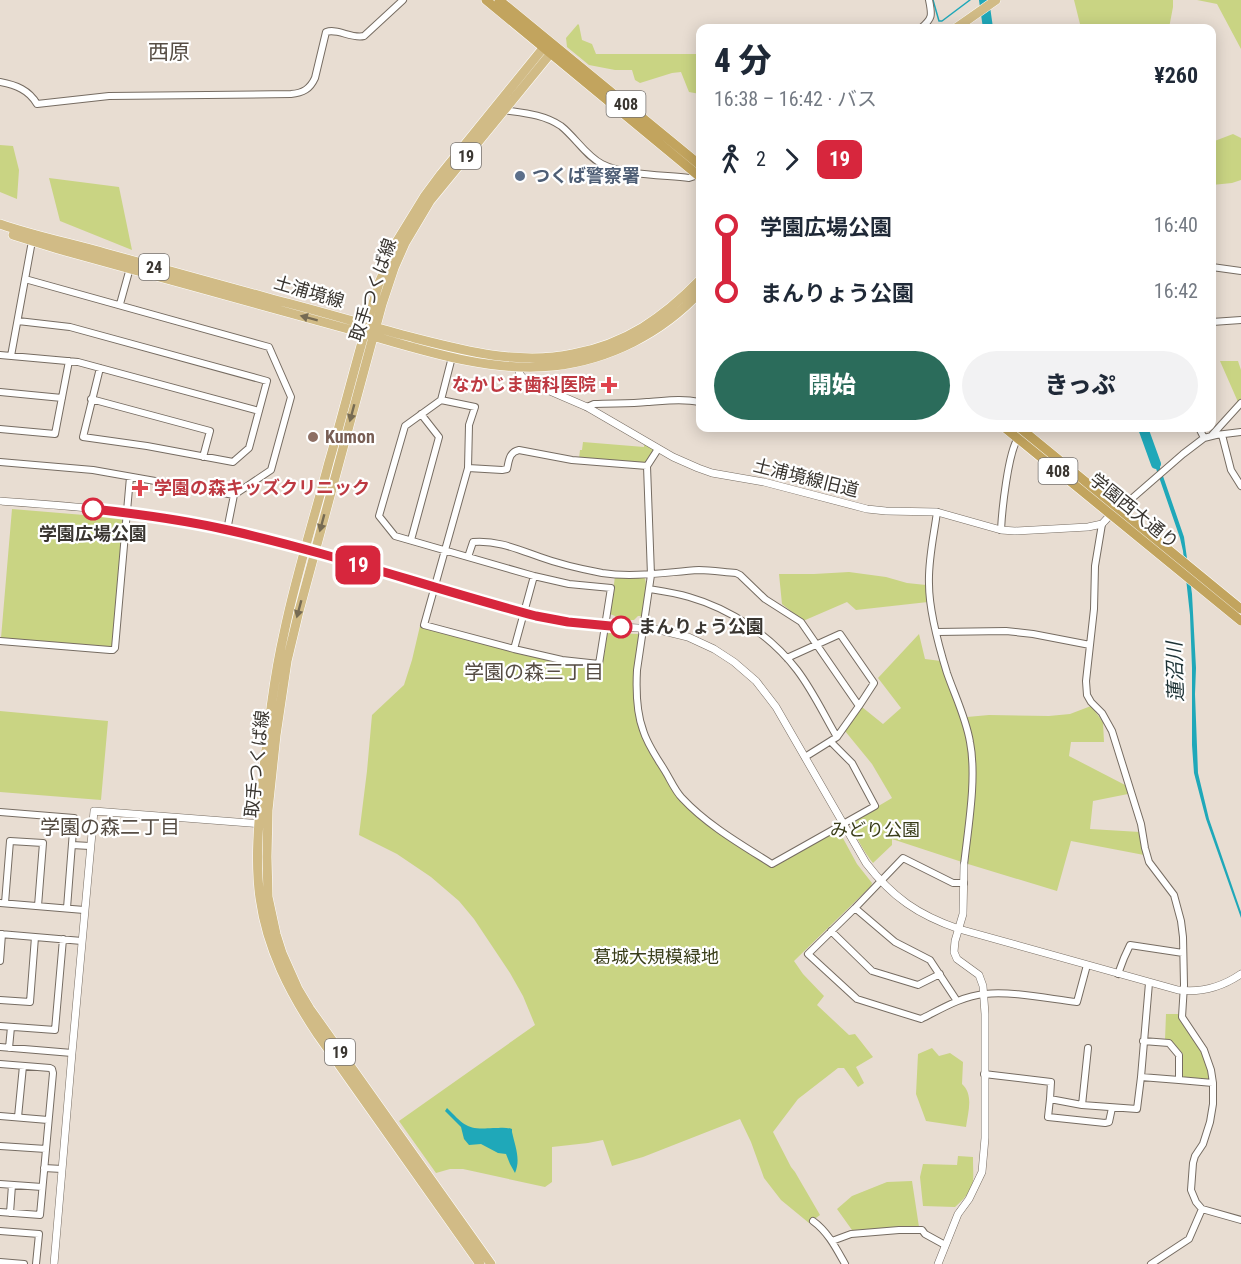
<!DOCTYPE html>
<html lang="ja">
<head>
<meta charset="utf-8">
<style>
  :root { --surface:#fff; --page:#f2f2f3; --text:#1f2937; --muted:#747a83; --accent:#2b6c5b }
  body { margin:0; font-family:"Roboto Condensed","Noto Sans JP",sans-serif; background:var(--page); color:var(--text); height:100vh; display:flex; flex-direction:column; font-size:22px; white-space:nowrap }
  * { box-sizing:border-box; margin:0 }
  p { font-size:20px; color:var(--muted) }
  .icon { flex:none; width:33px; height:33px; fill:none; stroke:currentColor; stroke-width:2; stroke-linecap:round; stroke-linejoin:round }
  .map { position:relative; flex:1; overflow:hidden }
  .side { position:absolute; left:696px; top:24px; width:520px; height:408px; display:flex; flex-direction:column; background:var(--surface); border-radius:12px; box-shadow:0 3px 15px #0003 }
  .side>* { flex:none }
  .badge { padding:0 12px; border-radius:9px; font-size:21px; line-height:39px }
  .map>.badge { position:absolute; translate:-50% -50%; box-shadow:0 0 0 3px #fff }
  .legs { display:flex; align-items:center; gap:9px; height:66px; padding:0 18px; font-size:20px }
  .legs p { margin-inline-start:auto }
  .headline { display:flex; align-items:center; justify-content:space-between; height:102px; padding:0 18px }
  h1 { font-size:33px; font-weight:800; line-height:45px }
  .button { display:flex; gap:12px; margin-top:auto; padding:12px 18px }
  .button a { flex:1; height:69px; border-radius:36px; background:var(--accent); color:#fff; font-size:24px; font-weight:800; line-height:69px; text-align:center }
  .button a+a { background:var(--page); color:var(--text) }
  ul { padding:0 18px; list-style:none }
  li { display:flex; align-items:center; gap:21px; height:66px; font-size:22px }
  li i { display:grid; place-items:center; width:9px; height:100%; margin:0 8px; background:currentColor }
  li i::after { content:''; width:15px; height:15px; margin:-8px; border:4px solid; border-radius:50%; background:var(--surface) }
  li p { margin-inline-start:auto }
  li:first-child i { background:linear-gradient(#0000 50%,currentColor 0) }
  li:last-child i { background:linear-gradient(currentColor 50%,#0000 0) }
  .map>svg:first-child { display:block }
  .green { fill:#c9d483 }
  .water { fill:#1fa8b9 }
  .lines { fill:none; stroke-linecap:round; stroke-linejoin:round }
  .stream { stroke:#1fa8b9; stroke-width:1.5 }
  .river { stroke:#1fa8b9; stroke-width:10 }
  .minor-casing { stroke:#766c62; stroke-width:8 }
  .tertiary-casing { stroke:#766c62; stroke-width:8 }
  .primary-casing { stroke:#fff; stroke-width:10 }
  .trunk-casing { stroke:#fff; stroke-width:10 }
  .minor { stroke:#fff; stroke-width:6 }
  .tertiary { stroke:#fff; stroke-width:7 }
  .primary { stroke:#d1bb86; stroke-width:9 }
  .trunk { stroke:#c2a45e; stroke-width:9 }
  .oneway { fill:#766b53 }
  .line-1-casing { stroke:#fff; stroke-width:14 }
  .line-1 { stroke:#d7263d; stroke-width:9 }
  .service-dot { fill:#5c6f8a; stroke:#fff; stroke-width:2 }
  .health-dot { fill:#e0444e; stroke:#fff; stroke-width:2 }
  .education-dot { fill:#8d6e63; stroke:#fff; stroke-width:2 }
  .stop-1-dot { fill:#fff; stroke:#d7263d; stroke-width:3 }
  .labels { text-anchor:middle; stroke-width:4.5; stroke-linejoin:round; paint-order:stroke }
  .shield { fill:#fff; stroke:#75726f; stroke-width:1.5 }
  .shield-label { font-size:16px; font-weight:bold; fill:#3a3631 }
  .service-label { font-size:18px; font-weight:bold; fill:#4e5e75; stroke:#fff; text-anchor:start }
  .street-label { font-size:18px; fill:#3a3631; stroke:#fff }
  .health-label { font-size:18px; font-weight:bold; fill:#be3a42; stroke:#fff; text-anchor:end }
  .education-label { font-size:18px; font-weight:bold; fill:#785e54; stroke:#fff; text-anchor:start }
  .stop-label { font-size:18px; font-weight:bold; fill:#3a3631; stroke:#fff }
  .park-label { font-size:18px; fill:#393d19; stroke:#fff }
  .neighbourhood-label { font-size:20px; fill:#564d44; stroke:#fff }
  .water-label { font-size:20px; font-style:italic; fill:#1c3134; stroke:#fff }
  .quarter-label { font-size:21px; fill:#564d44; stroke:#fff }
</style>
</head>
<body>
<div class="map">
<svg width="1241" height="1264" viewBox="0 0 1241 1264">
  <rect width="100%" height="100%" fill="#e8ddd2"/>
  <path class="green" d="M1074,0H1173V7L1169,28H1081Z
    M1197,0H1241V49L1217,4Z
    M578,24L579,25L582,40L592,44L596,54H700V94L689,92L681,72L672,73L640,83L635,80L632,70H615L589,65L567,47L566,38Z
    M1233,134L1241,138V180L1232,183L1212,185V142Z
    M0,145L13,146L19,170L17,199L0,192Z
    M49,178L119,187L132,250L60,221Z
    M1220,361H1238L1241,370V399L1238,402Z
    M583,442L644,447V443L655,449L647,462L645,463L579,459L580,450H582Z
    M12,509L120,518L123,520L112,646L110,647L1,638Z
    M849,572L886,577L907,583L926,585L928,602L856,610L847,602L803,621L782,604L779,574H814Z
    M615,576H644C649,588 644,603 643,616H638L634,620H616L615,616L610,614Z
    M420,626L526,655L561,663L601,667L605,651L606,635L609,633L638,634L639,636L633,682L640,729L678,797L730,840L772,868L834,832L839,831L857,864L872,883L871,886L794,961L803,974L824,996L817,1005L849,1035L855,1034L873,1057L856,1067L864,1083L858,1087L844,1068H838L798,1099L773,1132L791,1167L795,1172L820,1215L809,1223L781,1200L764,1178L751,1142L740,1119L643,1157L612,1166L603,1140L588,1143L552,1147V1182L545,1187L463,1169H450L436,1173L399,1121L535,1025L523,996L510,973L474,919L459,901L431,877L397,854L359,835L367,771L372,715L404,685L412,660Z
    M919,634L925,659L941,661C951,688 968,726 970,754C971,788 965,827 962,862L892,839V845L873,863C865,853 852,833 853,821L892,798L872,764L845,731L862,707L883,724L901,708L878,678Z
    M1091,706L1103,722L1104,742H1071L1069,756L1127,786L1128,794L1093,801L1090,829L1140,832L1144,855L1071,841L1057,891L968,864L975,755L967,717L989,715L1049,716L1070,714Z
    M0,711L108,721L101,800L0,792Z
    M1166,1014H1178C1184,1028 1194,1038 1201,1051C1205,1060 1208,1070 1210,1079L1209,1080L1183,1078L1181,1076L1183,1054L1171,1041L1165,1040Z
    M932,1048L939,1056L950,1053L963,1062L962,1084C974,1095 968,1112 966,1127L926,1121L916,1094L918,1054Z
    M958,1156L973,1157C973,1185 977,1187 955,1207L923,1206L920,1177L923,1164L957,1165Z
    M912,1181L919,1227L852,1230L837,1209L852,1196L887,1182Z"/>
  <path class="water" d="M1154,450L1184,537L1192,594L1196,668L1195,694L1198,773L1209,819L1241,912V918L1206,819L1194,773L1192,745V668L1190,615L1183,551L1180,538L1150,451Z
    M447,1108C465,1126 467,1130 493,1128C501,1128 505,1127 512,1129V1132C515,1146 521,1159 515,1173L510,1164L506,1154L498,1153L481,1144L469,1145L464,1139L461,1127L445,1111Z"/>
  <g class="lines">
    <path class="stream" d="M933,0L939,21H942L970,0"/>
    <path class="river" d="M984,0L988,28
      M1143,428L1156,464"/>
    <g class="minor-casing">
      <path id="minor" d="M921,28C933,18 932,15 929,0
        M0,82C16,85 29,90 37,104L109,96L291,94C303,93 310,89 315,78L326,32C338,28 351,39 364,36L403,0
        M503,110C523,113 543,114 561,126C575,137 586,156 602,164C623,175 664,175 689,178L698,175
        M1212,267L1241,271
        M120,304L130,268
        M18,321L70,327L267,381L249,448L233,462L147,446L83,437L100,368
        M1212,322L1241,320
        M0,355L78,362L259,411
        M11,356L32,241
        M0,392L62,398
        M91,399L210,431L203,457
        M441,400L475,407L469,425L468,468L424,625L514,649L562,660L599,664L611,588L569,584L534,576L395,536L379,516L405,426L441,400L452,357
        M587,407L594,404C612,403 630,404 647,402C664,401 682,398 699,402
        M1199,428L1204,438
        M0,429L55,434L69,361
        M1212,435L1241,403
        M1222,435L1231,470L1241,486
        M658,449L647,466L651,575L637,670C636,689 636,711 643,730C647,744 657,758 665,771C670,779 675,791 682,798C707,825 742,845 772,864L875,806L852,763L831,742
        M0,462L93,470L234,495L271,470L291,397L269,347L25,279
        M468,468L502,470L507,469C509,461 509,452 519,450L572,460L647,466
        M1118,507L1129,501L1183,454L1204,438L1216,435L1241,432
        M937,512C934,535 928,560 929,584C929,611 939,647 947,673C955,696 966,718 970,742C977,778 968,828 964,865
        M1102,524L1095,566L1094,609L1086,681L1087,695L1091,702L1102,713L1112,731L1141,824L1145,848L1149,862L1174,895L1181,921L1183,937L1184,985L1182,1017L1204,1050L1211,1070L1213,1083V1104L1210,1122L1203,1144L1195,1156L1193,1163L1191,1190L1196,1202L1202,1209
        M227,530L234,495
        M1001,530C1002,510 1008,453 1018,438
        M411,540L439,437L421,414
        M468,557L473,542C497,540 517,549 540,557C559,564 581,569 602,573C634,578 667,572 699,570C711,570 723,572 736,573L740,575L765,599L801,622L859,706L837,737L805,757
        M649,589C662,591 676,593 689,597C731,609 771,636 797,670C813,691 824,715 837,737
        M937,632L1006,631L1033,634L1090,645
        M0,641L110,650H113L115,648L130,477
        M514,649L534,576
        M787,658L840,634L874,683L859,706
        M0,812L74,818L67,908
        M72,845L90,846
        M0,903L84,910
        M5,903L10,841L43,843L38,906
        M855,908L808,954L857,999L921,1019C941,1009 962,996 985,994C1012,991 1050,999 1077,1002L1087,965
        M831,931L872,971L918,985L940,974
        M0,934L82,941
        M0,961L2,934
        M1118,974L1124,958L1130,945L1183,953
        M0,1000L30,1002L35,937
        M957,1001L930,960L895,942L855,908L903,858L953,883H964
        M0,1026L55,1030L63,939
        M0,1047L72,1053
        M9,1048L11,1027
        M0,1064L50,1068L52,1069L53,1073L40,1215L0,1212
        M984,1074L1051,1082L1050,1099
        M1141,1077L1179,1080V1055L1169,1043L1143,1041
        M1179,1080L1213,1083
        M1082,1105L1088,1048
        M1112,1108L1109,1122L1105,1123L1048,1117L1050,1099L1082,1105L1137,1109L1141,1077L1149,983
        M0,1116L48,1120
        M18,1117L23,1066
        M0,1146L46,1149
        M44,1168L62,1169
        M0,1184L42,1187
        M10,1213L12,1185
        M813,1221C828,1232 836,1248 845,1264
        M0,1231L39,1234L36,1264
        M832,1241L851,1234L899,1230H922L925,1234L945,1245
        M0,1262L24,1264
        M1151,1264L1189,1239L1202,1209L1241,1220"/>
    </g>
    <g class="tertiary-casing">
      <path id="tertiary" d="M518,364C518,374 521,377 529,382L587,407L673,457L698,468L712,473L764,482L867,509L886,511L937,512L1001,530L1015,531L1088,527L1102,524L1114,511
        M0,501C45,504 91,507 137,514C188,521 239,532 289,546L536,616L587,625L655,629L688,637L714,649L734,662L756,681L776,707L866,863C892,897 918,915 959,929L1178,990C1201,993 1222,987 1241,974
        M54,1264L72,1053L94,811L263,824
        M938,1264L958,1214L969,1199L982,1172L985,1138V1014L983,986L979,975L957,959L954,952L955,941L963,914L964,865"/>
    </g>
    <g class="primary-casing">
      <path id="primary" d="M956,28L996,0
        M0,224C34,236 70,243 105,253C161,268 216,284 272,299C316,310 359,323 403,335C458,349 516,366 573,354C626,344 663,318 700,280
        M13,235L58,249C155,275 251,303 348,329C414,347 484,373 553,366C609,360 662,333 700,292
        M480,1264L318,1035C290,993 267,949 260,898C254,855 260,810 264,767C269,722 274,677 284,633C296,575 314,519 329,462C346,403 361,342 379,283L397,241L424,197L441,174L544,47L550,45
        M491,1264L310,1009L298,989L282,953L276,934L268,897L267,857L268,810L276,735L287,661L299,611L382,304L394,268L405,243L430,201L551,53V48"/>
    </g>
    <g class="trunk-casing">
      <path id="trunk" d="M486,0L700,177
        M499,0L700,165
        M1005,428L1241,621
        M1020,428L1241,609"/>
    </g>
    <use href="#minor" class="minor"/>
    <use href="#tertiary" class="tertiary"/>
    <use href="#primary" class="primary"/>
    <use href="#trunk" class="trunk"/>
  </g>
  <defs><path id="oneway-solid" d="M-6-.8H1V-3.2L6.5 0L1 3.2V.8H-6Z" transform="scale(1.5)"/></defs>
  <g class="oneway">
    <use href="#oneway-solid" transform="translate(309 318) rotate(-165)"/>
    <use href="#oneway-solid" transform="translate(352 413) rotate(105)"/>
    <use href="#oneway-solid" transform="translate(322 523) rotate(105)"/>
    <use href="#oneway-solid" transform="translate(299 609) rotate(105)"/>
  </g>
  <g class="lines">
    <g class="line-1-casing">
      <path id="line-1" d="M93,509C139,514 184,520 228,530C332,553 433,589 536,616L568,622L621,627"/>
    </g>
    <use href="#line-1" class="line-1"/>
  </g>
  <circle class="service-dot" cx="520" cy="176" r="6"/>
  <g class="health-dot">
    <path d="M606 376h6v6h6v6h-6v6h-6v-6h-6v-6h6z"/>
    <path d="M137 479h6v6h6v6h-6v6h-6v-6h-6v-6h6z"/>
  </g>
  <circle class="education-dot" cx="313" cy="437" r="6"/>
  <g class="stop-1-dot">
    <circle cx="93" cy="509" r="10"/>
    <circle cx="621" cy="627" r="10"/>
  </g>
  <g class="labels">
    <g class="shield">
      <rect x="606.5" y="91" width="39" height="26" rx="4.5"/>
      <rect x="451" y="143" width="30" height="26" rx="4.5"/>
      <rect x="139" y="254" width="30" height="26" rx="4.5"/>
      <rect x="1038.5" y="458" width="39" height="26" rx="4.5"/>
      <rect x="325" y="1039" width="30" height="26" rx="4.5"/>
    </g>
    <g class="shield-label">
      <text x="626" y="110">408</text>
      <text x="466" y="162">19</text>
      <text x="154" y="273">24</text>
      <text x="1058" y="477">408</text>
      <text x="340" y="1058">19</text>
    </g>
    <g class="service-label">
      <text x="532" y="182">つくば警察署</text>
    </g>
    <g class="street-label">
      <text transform="translate(373 290) rotate(-71)" y="6">取手つくば線</text>
      <text transform="translate(309 292) rotate(16)" y="6">土浦境線</text>
      <text transform="translate(806 478) rotate(14)" y="6">土浦境線旧道</text>
      <text transform="translate(1134 511) rotate(39)" y="6">学園西大通り</text>
      <text transform="translate(257 764) rotate(-84)" y="6">取手つくば線</text>
    </g>
    <g class="health-label">
      <text x="596" y="391">なかじま歯科医院</text>
      <text x="154" y="494" text-anchor="start">学園の森キッズクリニック</text>
    </g>
    <g class="education-label">
      <text x="325" y="443">Kumon</text>
    </g>
    <g class="stop-label">
      <text x="93" y="540">学園広場公園</text>
      <text x="638" y="633" text-anchor="start">まんりょう公園</text>
    </g>
    <g class="park-label">
      <text x="875" y="836">みどり公園</text>
      <text x="656" y="963">葛城大規模緑地</text>
    </g>
    <g class="neighbourhood-label">
      <text x="534" y="679">学園の森三丁目</text>
      <text x="110" y="834">学園の森二丁目</text>
    </g>
    <g class="water-label">
      <text transform="translate(1175 672) rotate(-92)" y="7">蓮沼川</text>
    </g>
    <g class="quarter-label">
      <text x="169" y="59">西原</text>
    </g>
  </g>
</svg>
<b class="badge" style="left:358px;top:565px;background:#d7263d;color:#fff">19</b>
<section class="side">
<div class="headline"><div><h1>4 分</h1><p>16:38 – 16:42 · バス</p></div><b>¥260</b></div>
<div class="legs"><svg class="icon" aria-label="walk" viewBox="0 0 24 24"><circle cx="13" cy="4" r="2"/><path d="M13 8l-2 6 4 7M11 14l-3 7M7 12l3-4h3l4 4"/></svg>2<svg class="icon" aria-label="forward" viewBox="0 0 24 24"><path d="M9 5l7 7-7 7"/></svg><b class="badge" style="background:#d7263d;color:#fff">19</b></div>
<ul>
<li><i style="color:#d7263d"></i><b>学園広場公園</b><p>16:40</p></li>
<li><i style="color:#d7263d"></i><b>まんりょう公園</b><p>16:42</p></li>
</ul>
<div class="button"><a>開始</a><a>きっぷ</a></div>
</section>
</div>
</body>
</html>
